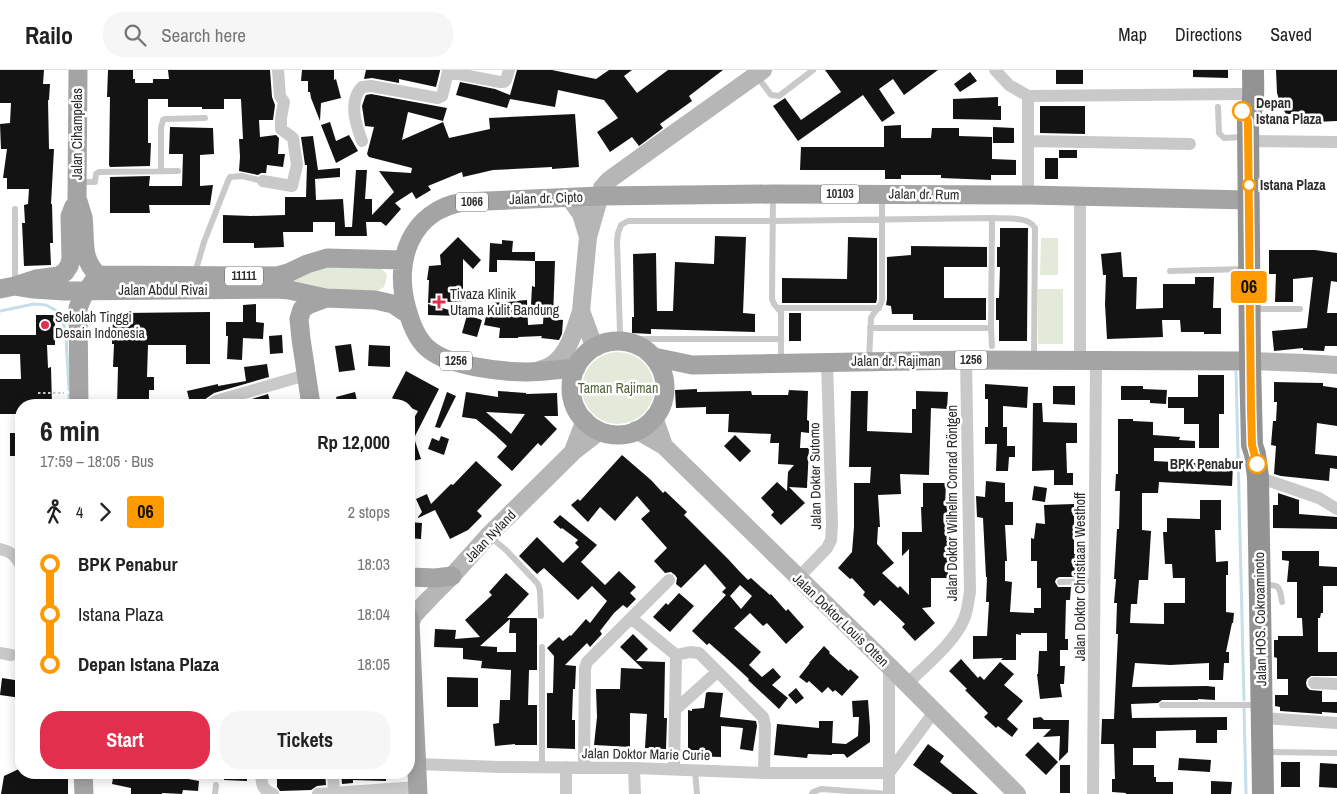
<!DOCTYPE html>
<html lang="en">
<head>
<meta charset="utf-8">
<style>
  :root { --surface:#fff; --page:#f6f6f6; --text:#222; --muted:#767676; --line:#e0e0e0; --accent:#e12f4d }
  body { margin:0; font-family:"Archivo Narrow",sans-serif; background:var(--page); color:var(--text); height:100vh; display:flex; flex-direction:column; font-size:19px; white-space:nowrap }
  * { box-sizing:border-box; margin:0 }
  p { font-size:16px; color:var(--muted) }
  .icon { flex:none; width:28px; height:28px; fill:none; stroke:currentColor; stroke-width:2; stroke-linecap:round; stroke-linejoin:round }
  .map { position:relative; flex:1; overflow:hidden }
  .drawer { position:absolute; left:15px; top:329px; width:400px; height:380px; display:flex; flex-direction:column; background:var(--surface); border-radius:20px; box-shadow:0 2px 12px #0003 }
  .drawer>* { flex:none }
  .badge { padding:0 10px; border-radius:4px; font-size:18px; line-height:32px }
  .map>.badge { position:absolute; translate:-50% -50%; box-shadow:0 0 0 2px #fff }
  .legs { display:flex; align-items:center; gap:8px; height:55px; padding:0 25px; font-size:16px }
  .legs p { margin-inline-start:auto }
  .summary { display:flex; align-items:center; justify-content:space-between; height:85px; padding:0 25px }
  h1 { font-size:28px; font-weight:800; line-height:38px }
  .primary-button { display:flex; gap:10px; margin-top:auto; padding:10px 25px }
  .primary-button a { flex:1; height:58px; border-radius:20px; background:var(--accent); color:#fff; font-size:20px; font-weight:800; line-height:58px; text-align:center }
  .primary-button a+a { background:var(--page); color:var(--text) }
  ul { padding:0 25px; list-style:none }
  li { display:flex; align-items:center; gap:18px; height:50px; font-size:19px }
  li i { display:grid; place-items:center; width:8px; height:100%; margin:0 6px; background:currentColor }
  li i::after { content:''; width:12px; height:12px; margin:-6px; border:4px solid; border-radius:50%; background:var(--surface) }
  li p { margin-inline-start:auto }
  li:first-child i { background:linear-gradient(#0000 50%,currentColor 0) }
  li:last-child i { background:linear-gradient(currentColor 50%,#0000 0) }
  header { display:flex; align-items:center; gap:30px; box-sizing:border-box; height:70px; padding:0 25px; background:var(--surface); border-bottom:1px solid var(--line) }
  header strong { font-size:24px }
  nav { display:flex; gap:28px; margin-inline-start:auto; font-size:18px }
  .search { width:350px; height:45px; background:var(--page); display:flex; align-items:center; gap:12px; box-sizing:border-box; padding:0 18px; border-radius:20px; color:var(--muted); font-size:19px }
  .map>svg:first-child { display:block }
  .green { fill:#e4ead9 }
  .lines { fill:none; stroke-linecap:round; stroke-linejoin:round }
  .stream { stroke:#c5dfea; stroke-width:3 }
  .building { fill:#131313; fill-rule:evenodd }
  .path { stroke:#c9c9c9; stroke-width:2; stroke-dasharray:2.5 2.5; stroke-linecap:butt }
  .lane { stroke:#c9c9c9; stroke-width:6 }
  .street { stroke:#c9c9c9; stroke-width:12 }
  .secondary { stroke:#b6b6b6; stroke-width:18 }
  .primary { stroke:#a4a4a4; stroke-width:19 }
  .highway { stroke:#939393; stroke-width:22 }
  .line-1-casing { stroke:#fff; stroke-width:11 }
  .line-1 { stroke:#f90; stroke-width:8 }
  .stop-1-dot { fill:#fff; stroke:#f90; stroke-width:2.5 }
  .poi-dot { fill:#e12f4d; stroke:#fff; stroke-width:2 }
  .labels { text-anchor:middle; stroke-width:5; stroke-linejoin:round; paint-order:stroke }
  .shield { fill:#fff; stroke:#6b6b6b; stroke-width:1 }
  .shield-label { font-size:12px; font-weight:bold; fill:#2c2c2c }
  .stop-label { font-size:14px; font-weight:bold; fill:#2c2c2c; stroke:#fff; text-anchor:start }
  .street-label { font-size:14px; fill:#2c2c2c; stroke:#fff }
  .poi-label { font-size:14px; fill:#2c2c2c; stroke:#fff; text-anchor:start }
  .park-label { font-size:14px; fill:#53663b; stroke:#fff }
</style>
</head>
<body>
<header>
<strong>Railo</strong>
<div class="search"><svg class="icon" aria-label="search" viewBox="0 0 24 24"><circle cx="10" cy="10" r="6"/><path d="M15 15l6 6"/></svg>Search here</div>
<nav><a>Map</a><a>Directions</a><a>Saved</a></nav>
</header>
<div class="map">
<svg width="1337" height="724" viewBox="0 0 1337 724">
  <rect width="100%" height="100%" fill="#fff"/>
  <path class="green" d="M1041,168H1058V205H1040Z
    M325,195L379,196L386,203L387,207L384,217L375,222L332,223L279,211Z
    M1038,219H1063V274H1038Z
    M582 318a36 36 0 1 1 72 0a36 36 0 1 1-72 0Z"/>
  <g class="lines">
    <path class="stream" d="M0,241L34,234L46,235L57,241L64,255L66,267L69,320
      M1236,302L1244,630
      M69,325V335
      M1244,635L1246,724"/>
  </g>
  <path class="building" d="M0,0H44L43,14H50L49,30H48L49,79H54L51,134H52L53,173H50L51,195L24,196L22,153H25L24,135L28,134L29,119H7V108H3L7,79H1L0,54L10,53L11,33H0Z
    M108,0H133V9H135V13H153V9H169L168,0H270L272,27L275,35L273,50H259L260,67L276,65L279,68L278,84H285L283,97L267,95L266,103H261L258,105L239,101L240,87L239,69H243L241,29H224V39H202V37H168V29H148V73H151L150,96L110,97L109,95L110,27H107Z
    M302,0H334V10L336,9L341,28L321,33L320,51L311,28L310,22H308V11H301Z
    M366,0H440V1L436,17L399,9V13L372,8L364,9Z
    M517,0H552L596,9L609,0H632L624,6L637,23L668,0H723L689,26L692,31L660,54L663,58L639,76L632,67L610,82L597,62L618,48L604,30L558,20L555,37L510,29L507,38L456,25L460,12L495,19L510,25Z
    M825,0H938L904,25L893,9L879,19L895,43L882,52L863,25L798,71L773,36L785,28L801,50L841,22Z
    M1056,0H1083V14H1056Z
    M1193,0H1228V8L1193,7Z
    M1276,0H1337V51L1315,52L1314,44H1286L1281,35L1277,23Z
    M970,2L977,11L960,22L954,14Z
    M371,24L447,38L443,51L408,42L402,70L443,52L449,68L490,59L489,48L575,44L579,97L552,99V97L493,100L463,107L462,102L428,116L431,120L416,129L412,122L395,133L401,139L386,156L381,152H366L367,166H335V152H313V162H283L284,177L254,178V173H223V145L251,146L285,145V127H306L307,95H305L301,67L313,66L318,100L340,98V107L315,109L316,130L343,129L345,157H352L356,100H367L365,129H372V145L394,122L379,101L411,103L412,98L369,87L367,84L374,57L365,56L362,36L365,27L366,25Z
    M998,27V36H1001V50L953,49V29Z
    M1040,36H1085V64L1040,63Z
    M330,52L336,71L349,65L358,81L336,93L321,55Z
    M901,55V68H931L932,58H959V66L992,67V89L1016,90V105H991V110L941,108V105H901V109H885V100H800L801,77H884V56Z
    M170,57L213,58L214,84L200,85V116L213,115L210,135H149L150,143H110V107L150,106L149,116H182L183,84H169Z
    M993,57L1014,58V73H993Z
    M1059,80H1077V88H1059Z
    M1045,88H1058V109H1045Z
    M1000,158H1028L1027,271H999V250H996V228H999L1000,197H997V177H1000Z
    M715,166L746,167L743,243L755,244V262L651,259V264L632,263V247H634L633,184L656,183L657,241H673L675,192L714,194Z
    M458,167L481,190L473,199L463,189V221L466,220L467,231L428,233L429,210H427L429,196L441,195L440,185Z
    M848,167L877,168V229L876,233H782V208L847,209Z
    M502,170L513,171L512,182H535V191L497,190V202H489L490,173L502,174Z
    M911,176L987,177V197H944V228H986V250H913V244H892L891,236L886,235L887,229V187L911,185Z
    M1269,180H1315L1337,183V212L1331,211L1327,243H1337V276H1325L1324,281L1303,280V278L1274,281L1272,261L1307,258L1313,207L1293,209V232H1275L1276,204H1269Z
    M1121,182L1123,207H1137L1136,239L1163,238V214H1195V207H1214L1213,238H1221V264H1204V262H1181L1180,250H1162L1163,267L1107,269L1105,234L1106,205H1103L1101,184Z
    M535,191H555L553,249L563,250L562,264L559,270L541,268L542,266L518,267V268H499L500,258L484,255L487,242L491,243V233L527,230L528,255L543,254L544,236L531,235L532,216L535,217Z
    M256,234V252L264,253L263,269L243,268L242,290L227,289L228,266H226V252H243V235Z
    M428,234L460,243V246L428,245Z
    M210,242V294H186V275H148L147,307H154V320H149V335H117L118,297H113L114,274H112L113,248L123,243Z
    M789,243H801V271H789Z
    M36,245H55V275H47L48,298L51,297L52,335H21V344H0V309H21L20,284H0V265H36Z
    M467,245L482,250L477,267L462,263Z
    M282,265L283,283L270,284L269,266Z
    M351,274L355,300L339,302L335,276Z
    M369,275L390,276V297L368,296Z
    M267,294L269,307L214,323L204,330L190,333L187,321L218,314V316L246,311L244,297Z
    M406,301L439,319L414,368L421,389L409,392V357L418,341L409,337V335H406L392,328Z
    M1198,305H1224V344H1219V378H1199V354H1184V338H1168V327H1198Z
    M1274,312L1323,313V316L1337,318V356L1317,353L1315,384L1337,386V399L1330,398L1329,411L1281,406L1274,404L1276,376L1271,375L1273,351H1276L1277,332H1274Z
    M985,314L1028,317L1027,338L1003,336V357H1007V376H1015V387H1009L1008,401H996L997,374H985V357H988V329H985Z
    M1053,316H1075V335L1053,334Z
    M1121,316H1143V319L1167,320L1166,334L1150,333V330H1121Z
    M697,319V322L751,321L752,325H788L789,320L808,321L807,350L809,351V363L801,362L800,378H809L807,418L789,417L805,433L781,455L771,445L774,442L761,428L777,412L787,421L788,402L794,395L778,394L779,373H770L771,364L728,362L729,344H706V337L676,338L675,320Z
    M498,321L526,323V324L557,323L558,346H544L557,359L541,376L538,373L512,401L497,387L507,376L494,364L476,349L462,347L466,322L498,327ZM486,342L525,344L511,364Z
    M851,321H868L867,361L912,363V339H916V321L948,322L947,339L931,338L929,405L900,404L901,424L878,425L880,457H878L877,474L894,493L882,503L898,518L900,516L909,525V479L902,486V462H922L921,437H923V413H946L945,436H948L949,459H948V508H931V537L922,538L935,553L915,571L902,557L905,554L880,530L874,536L863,525L865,522L852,508L850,509L838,498L852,482L854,457V413H870L871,397H849Z
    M355,322L358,335H338L336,327Z
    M447,322L456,326L440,358L435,357Z
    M268,324L271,335H240L239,333Z
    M1033,333H1042L1043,352L1077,353V373H1066L1067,403H1073V415H1054V400L1032,401Z
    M1118,349H1133V351L1153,352V365L1180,367L1179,370L1195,371V378H1154V391L1233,395L1232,416L1159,412L1158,423H1142V460L1151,461V462L1148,510H1139L1137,534H1131L1130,553L1164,554V533H1185V508H1173L1172,494H1165L1163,462H1167V448L1200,449V430H1221V460H1215L1216,492L1228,491V505H1226V542L1234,543L1233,553H1232L1226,582H1229V593H1224L1223,610H1209V593L1170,595L1135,593L1132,617L1207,616L1215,617V630L1198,629V630H1162L1158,633L1131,634L1132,648L1227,647V660H1217V673H1196V660L1156,661V678H1133V695H1154V707H1156V712H1173V724H1126V723L1112,722V709H1115L1114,674H1101L1102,649H1114L1118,564H1116L1117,533H1114L1116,509H1114L1117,459H1119L1120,421H1115L1116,404H1118Z
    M10,363H21V386H10Z
    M735,365L751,381L740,392L724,376Z
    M441,366L449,369L444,385L428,379L432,368L439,371Z
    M622,385L651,410L663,423L665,421L687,442L684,445L729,490L740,502L748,510L751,508L770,525L771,524L786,541L788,539L804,557L786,574L767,553L763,556L750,543L734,558L761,582L749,595L762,607L773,598L781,607L772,615L788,628L779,639L748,610L749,609L725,587L709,573L707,575L692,561L726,525L722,522L726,518L705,494L681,518L676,514L677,508L675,505L671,502L665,503L654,491L667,478L641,449L650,441L637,426L615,451L600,437L588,452L571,435L578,429L580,431ZM740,515L752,526L741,539L730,526Z
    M476,391L502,415L477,441L482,446L468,460L450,469L435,440L418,448V447L422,442L416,429L427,424L431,434L451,414L453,415Z
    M986,411L1005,413V432H1013V455H1005L1007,491H1005V511L1012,512L1010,542L1034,543V538H1041V518H1037V491H1031V468L1034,469L1036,453L1045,454L1044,435L1074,434V484H1075L1076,507H1059L1056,509L1055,512L1058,517H1071L1070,530H1066L1065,569H1068V580H1060V596H1065L1064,614H1060L1062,627L1040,629L1037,604H1038L1039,581H1047V563H1021V565L1016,564V590H1001L1003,588L973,589V566H987L989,532H986L987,507H986L983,448L977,447L976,426L985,427Z
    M1034,416L1047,418L1045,432L1032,430Z
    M1278,423L1299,430V444L1337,447V459L1273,458V435H1278Z
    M560,445L597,475L581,492L605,515L619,501L636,517L630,523L636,529L627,538L623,535L614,543L600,561L602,564L590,577L587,573L565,595L576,596L575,619H573L572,650H575V679L547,678V623H553L554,586L547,578L559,567L563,571L570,565L571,566L586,549L590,553L607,531L592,516L578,530L544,498L537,504L519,486L537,467L563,493L579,477L575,473L578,470L562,458L561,459L553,452Z
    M409,452L422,453L421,469L409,468Z
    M1282,481H1319V496L1337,497V516H1323V543H1321L1320,548H1318V582H1337V606H1311L1307,609L1306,613L1307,617L1310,620L1322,621V632H1337V643L1322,642V644L1280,641V637L1275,636V625H1288V609H1277V588L1274,587V570H1278V566H1303L1302,548H1297V512H1287L1289,491L1282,490Z
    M506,503L529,524L507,548H536L537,549V600H529L528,635H537V675H515V674L495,676L493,654L499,653L500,630H510L511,600L481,598L482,591L463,589V578L434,577L435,559L456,560L455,569L480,567L465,550L492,525L489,522ZM510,549L509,563H516V582H497V577L480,576Z
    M679,523L694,536L670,562L653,547L666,533L668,535Z
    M633,564L648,579L636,591L665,592L664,648H667L666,679L645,678L647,644L630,643V677L594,675L597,647L596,619H620L621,598L643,599L620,577Z
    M824,576L830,582L829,583L849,601L850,599L859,607L842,626L835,620L833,622L828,617L822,623L809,611L807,613L799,607L810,593H809Z
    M961,589L978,608L980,606L984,610L1000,592L1014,604L1004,615L1023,631L1007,649L1018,659L1012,667L998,656L996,658L984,647L988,643L965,620L967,619L949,601Z
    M447,607L478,608V637H447Z
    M2,608L21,611V628L0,625Z
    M796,618L804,628L796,634L788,625Z
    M708,622L723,623L720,647L756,651L757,656L753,681L740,679L743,658L721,656V687L688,686V640L692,641V639L704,638L706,623Z
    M868,630L870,657V672L847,688L844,684H832V685L808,684L807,688L774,685L777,654L819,658V651H833L832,673L846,674L858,666L859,647H853L852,631Z
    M1041,647L1044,650H1069L1068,682L1059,691L1060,666L1043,667L1051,659H1033V648Z
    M1038,672L1058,692L1046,705L1025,685Z
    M928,674L944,686L940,692L978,724H953L913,695Z
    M1179,688L1211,690L1210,702L1178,700Z
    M1281,692H1300V717H1281Z
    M1320,693L1337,694V718L1319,717Z
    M1060,695H1070V723H1060Z
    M21,698V702H66V706H68V724H1L4,706Z
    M114,702H151L199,711L198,721L183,720L182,724L162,723V724H131V718L112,714Z
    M224,702H247V711L224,710Z
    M277,702H325L326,715L317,716L311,720L280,721L277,717Z
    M341,702H386V711L353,710V713L342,714Z
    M1211,711L1232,712L1231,724H1211Z"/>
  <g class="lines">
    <path class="path" d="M38,323H64"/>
    <path class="lane" d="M757,6L771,25L779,26L813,0
      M1218,37L1219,63L1224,68L1244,67
      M161,101V58L163,50L165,49L205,48
      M80,112H95L96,104L99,102L178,101
      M773,125L772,229L774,234L781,242V291
      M15,139V213
      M1170,201L1245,199
      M195,203L204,172L228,111L230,107L242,106L263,111
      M778,238H879
      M1253,239H1300
      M870,258H991L992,276
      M991,258L992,148
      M781,269H628L623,268L620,262L617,171L618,163L621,155L628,151H773L992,148C1005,149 1029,146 1035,158L1034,288
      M869,290L871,248C875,239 881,239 882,229V127
      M489,466L506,480L538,514L540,521L541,546
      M1060,512L1095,511
      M1263,515C1279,514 1280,516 1282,532
      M1162,635H1251
      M1266,682L1337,683
      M542,697V577
      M695,700L697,724
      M215,724L216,715
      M812,724L813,722L821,719L889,724"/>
    <path class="street" d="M448,0V2L500,12H504L506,10L509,0
      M995,0L1009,15L1028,26V125
      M1028,26L1241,24
      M362,71C356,55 348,31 362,17L371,16L438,28L442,26L448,2
      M1029,71L1190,74
      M1248,71L1337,72
      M263,111L292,116L297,95L293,68L281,59V48L284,32L280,26L278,0
      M1080,126V291
      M210,335L216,331L306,305
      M1258,407L1319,428L1337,439
      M0,479C4,480 11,482 14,486C17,488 18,492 21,495
      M798,508L827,478L831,470L832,455L827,292
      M631,548L676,585L690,582L699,583L763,647L765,655L764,703
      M0,583L11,585
      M1314,613L1337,614
      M907,614C925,596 955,572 964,549C968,540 968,531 970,522L966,290
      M675,640L717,602
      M1261,648L1337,653
      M417,694L500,697L634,698L764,703H889
      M566,697V724
      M584,697L585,598L587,592L669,510
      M634,698L635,724
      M674,699L676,585
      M261,702C262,714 261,719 273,724
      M333,702L334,723
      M889,703L931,646L935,642
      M318,724L418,717
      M889,724V596
      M1093,724L1096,290"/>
    <path class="secondary" d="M569,127L581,144L588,167
      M594,276L581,241L588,167L602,118L609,110L652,79L763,0
      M1250,291L1305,293L1337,295
      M539,300C566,295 574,263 581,241
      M654,347L664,376
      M636,360L664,376L889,596L1017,724
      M573,381L585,350
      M410,553L414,545L429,529L452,506L488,466L573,382L600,361"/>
    <path class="primary" d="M78,0L77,128C79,134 81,141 83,147C86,169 80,188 98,205
      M98,205L277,206L288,203L307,194L327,188L403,190
      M15,216L34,219L64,221L277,219L289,220L326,228L375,230L393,234L408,244
      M0,219L15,216L36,209L59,206L65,202L69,196L71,189L70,146L74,136
      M571 318a47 47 0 1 1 94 0a47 47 0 1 1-94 0Z
      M654,287L692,295L966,290L1250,291
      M576,298C560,299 543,302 527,302C502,302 451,296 431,281C418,272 411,254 407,239C393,192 410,140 464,132L600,126L773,124L1028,125L1249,130
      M79,335L78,238L83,226L93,212
      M311,335L301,269L299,249L302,239L310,234L326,228
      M409,507L435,508L452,506
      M409,548L410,553L418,724
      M83,702L84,724"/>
    <path class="highway" d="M1253,0C1253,18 1255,34 1248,51L1250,291L1252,375L1255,384L1258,407L1263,724"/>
  </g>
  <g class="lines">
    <g class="line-1-casing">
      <path id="line-1" d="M1242,41L1248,51V56L1251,341L1252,375L1257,394"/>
    </g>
    <use href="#line-1" class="line-1"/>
  </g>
  <g class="stop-1-dot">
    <circle cx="1242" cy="41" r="9"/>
    <circle cx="1249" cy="115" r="6"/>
    <circle cx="1257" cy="394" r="9"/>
  </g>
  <g class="poi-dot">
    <path d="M436.5 224.5h5v5h5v5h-5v5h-5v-5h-5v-5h5z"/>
    <circle cx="45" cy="255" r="5"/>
  </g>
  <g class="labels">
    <g class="shield">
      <rect x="821" y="114.5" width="38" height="19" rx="4"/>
      <rect x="456" y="122.5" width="32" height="19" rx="4"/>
      <rect x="225" y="196.5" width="38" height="19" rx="4"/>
      <rect x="955" y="280.5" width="32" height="19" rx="4"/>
      <rect x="440" y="281.5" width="32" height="19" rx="4"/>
    </g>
    <g class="shield-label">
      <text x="840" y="128">10103</text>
      <text x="472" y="136">1066</text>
      <text x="244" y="210">11111</text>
      <text x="971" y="294">1256</text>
      <text x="456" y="295">1256</text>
    </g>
    <g class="stop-label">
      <text x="1256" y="38">Depan<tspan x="1256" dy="16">Istana Plaza</tspan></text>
      <text x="1260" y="120">Istana Plaza</text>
      <text x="1243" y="399" text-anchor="end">BPK Penabur</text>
    </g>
    <g class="street-label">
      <text transform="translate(77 64) rotate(-90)" y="5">Jalan Cihampelas</text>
      <text transform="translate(924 124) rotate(1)" y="5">Jalan dr. Rum</text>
      <text transform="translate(546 128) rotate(-2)" y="5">Jalan dr. Cipto</text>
      <text x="163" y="225">Jalan Abdul Rivai</text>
      <text x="896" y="296">Jalan dr. Rajiman</text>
      <text transform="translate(815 406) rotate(-91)" y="5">Jalan Dokter Sutomo</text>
      <text transform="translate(952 433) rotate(-90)" y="5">Jalan Doktor Wilhelm Conrad Röntgen</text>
      <text transform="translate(490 466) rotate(-46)" y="5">Jalan Nyland</text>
      <text transform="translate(1080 507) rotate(-90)" y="5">Jalan Doktor Christiaan Westhoff</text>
      <text transform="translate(1260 549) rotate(-91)" y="5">Jalan HOS. Cokroaminoto</text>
      <text transform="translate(841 550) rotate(44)" y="5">Jalan Doktor Louis Otten</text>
      <text transform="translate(646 684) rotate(1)" y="5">Jalan Doktor Marie Curie</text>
    </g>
    <g class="poi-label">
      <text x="450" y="229">Tivaza Klinik<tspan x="450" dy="16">Utama Kulit Bandung</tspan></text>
      <text x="55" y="252">Sekolah Tinggi<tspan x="55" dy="16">Desain Indonesia</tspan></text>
    </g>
    <g class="park-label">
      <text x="618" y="323">Taman Rajiman</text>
    </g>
  </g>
</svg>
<b class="badge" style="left:1249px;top:217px;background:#f90;color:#111">06</b>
<section class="drawer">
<div class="summary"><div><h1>6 min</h1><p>17:59 – 18:05 · Bus</p></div><b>Rp 12,000</b></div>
<div class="legs"><svg class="icon" aria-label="walk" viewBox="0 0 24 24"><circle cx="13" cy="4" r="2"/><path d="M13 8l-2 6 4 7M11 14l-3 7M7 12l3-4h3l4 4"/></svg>4<svg class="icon" aria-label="forward" viewBox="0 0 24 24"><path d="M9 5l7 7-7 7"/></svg><b class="badge" style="background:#f90;color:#111">06</b><p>2 stops</p></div>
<ul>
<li><i style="color:#f90"></i><b>BPK Penabur</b><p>18:03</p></li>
<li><i style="color:#f90"></i><span>Istana Plaza</span><p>18:04</p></li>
<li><i style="color:#f90"></i><b>Depan Istana Plaza</b><p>18:05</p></li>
</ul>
<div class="primary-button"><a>Start</a><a>Tickets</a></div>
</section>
</div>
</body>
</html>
